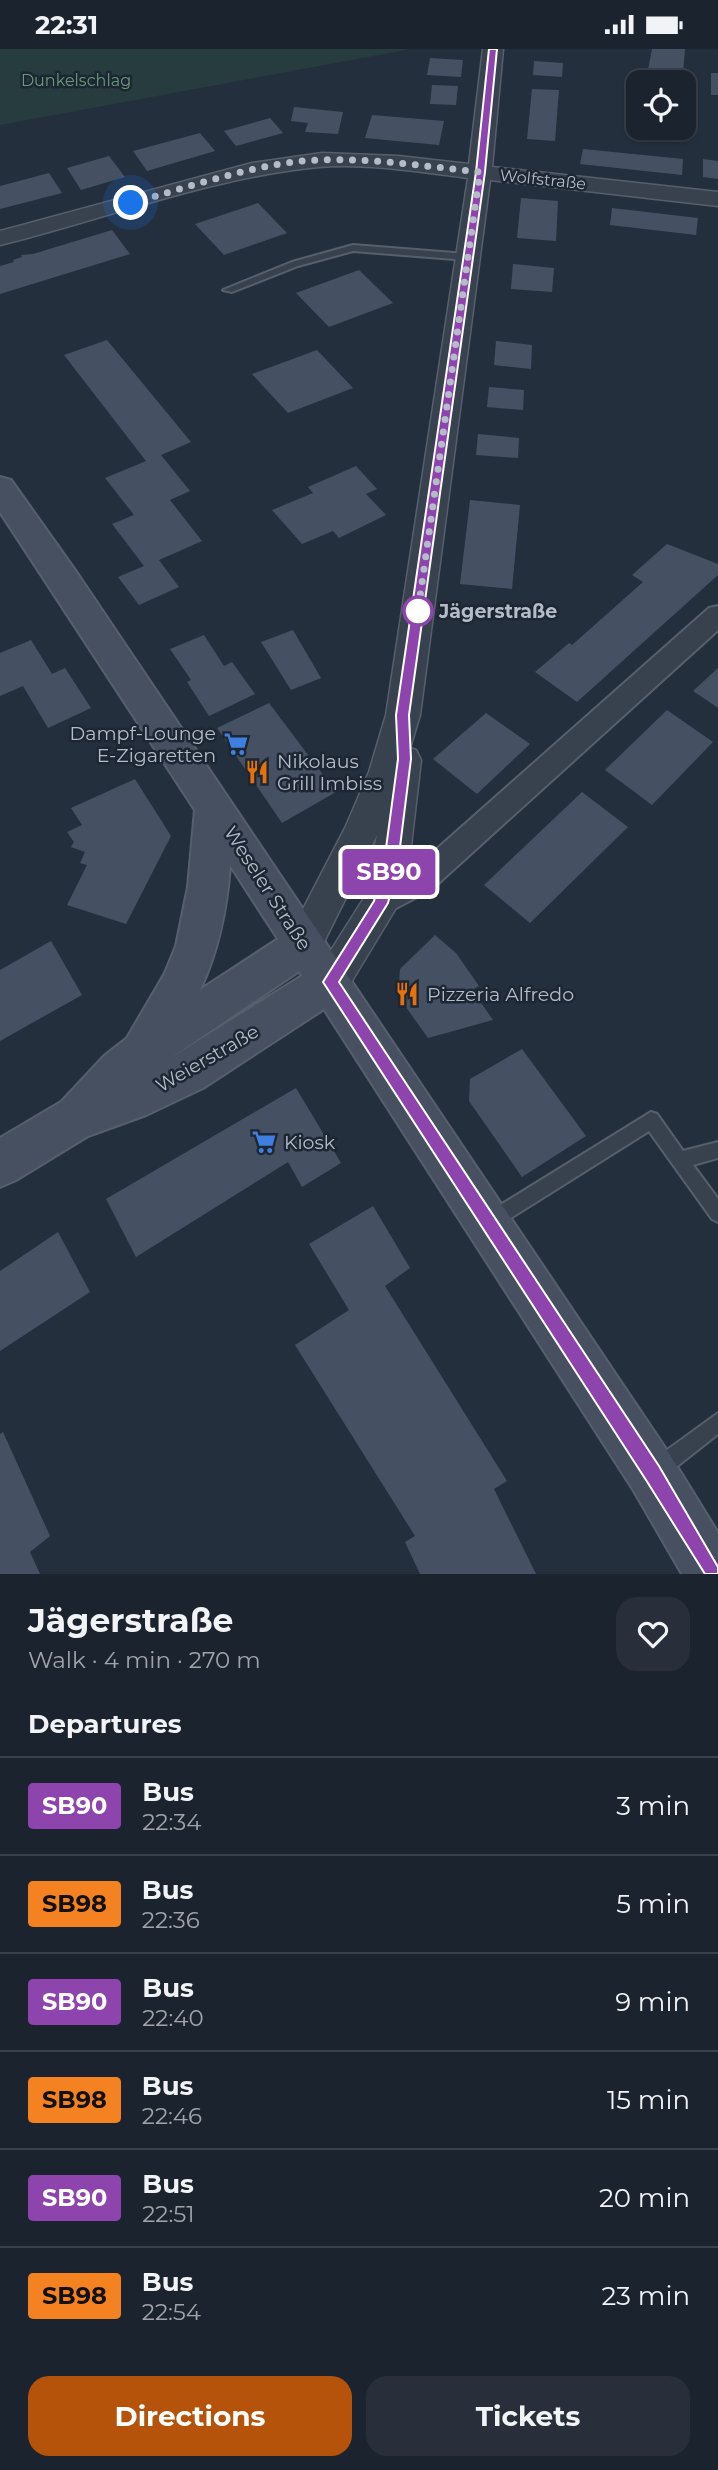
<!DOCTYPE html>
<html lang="en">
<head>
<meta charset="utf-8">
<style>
  :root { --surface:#1b232e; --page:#282f3a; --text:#f1f3f6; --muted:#a0a4aa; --line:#39404a; --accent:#b45309 }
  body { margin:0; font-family:Montserrat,sans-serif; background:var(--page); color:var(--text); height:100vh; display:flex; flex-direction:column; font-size:26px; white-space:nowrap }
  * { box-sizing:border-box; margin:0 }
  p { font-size:23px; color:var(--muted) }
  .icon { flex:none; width:38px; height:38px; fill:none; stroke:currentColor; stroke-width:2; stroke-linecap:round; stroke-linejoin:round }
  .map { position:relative; height:1525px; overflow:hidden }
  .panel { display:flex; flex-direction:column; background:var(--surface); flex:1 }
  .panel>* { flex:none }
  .badge { padding:0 14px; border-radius:5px; font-size:24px; line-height:46px }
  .tools { position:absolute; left:626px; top:21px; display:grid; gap:14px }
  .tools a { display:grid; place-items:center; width:70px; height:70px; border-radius:14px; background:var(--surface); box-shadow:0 2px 5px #0004,0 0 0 2px var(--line); font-size:35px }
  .you { position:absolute; width:35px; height:35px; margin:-18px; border:5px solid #fff; border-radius:50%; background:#1a73e8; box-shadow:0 0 0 10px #1a73e833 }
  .map>.badge { position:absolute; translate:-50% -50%; box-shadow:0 0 0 4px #fff }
  h2 { padding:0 28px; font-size:26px; line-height:63px }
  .round { display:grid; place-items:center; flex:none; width:74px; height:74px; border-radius:21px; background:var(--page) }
  .overview { display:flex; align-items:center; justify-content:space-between; height:119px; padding:0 28px }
  h1 { font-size:33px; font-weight:700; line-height:52px }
  .primary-button { display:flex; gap:14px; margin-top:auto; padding:14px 28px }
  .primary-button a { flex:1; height:80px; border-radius:21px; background:var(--accent); color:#fff; font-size:28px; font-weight:700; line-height:80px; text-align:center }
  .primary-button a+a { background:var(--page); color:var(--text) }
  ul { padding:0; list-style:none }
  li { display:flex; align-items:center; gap:21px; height:98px; padding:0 28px; border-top:2px solid var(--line) }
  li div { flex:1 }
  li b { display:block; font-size:26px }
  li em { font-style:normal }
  li .badge { min-width:77px; font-weight:700; text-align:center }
  .status { display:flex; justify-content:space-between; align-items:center; height:49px; padding:0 35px; background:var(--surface); direction:ltr }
  .status svg { height:19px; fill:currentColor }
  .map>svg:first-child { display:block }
  .green { fill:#263c3f }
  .building { fill:#455162 }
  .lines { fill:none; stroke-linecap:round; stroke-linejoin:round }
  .service-casing { stroke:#565f6c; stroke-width:4 }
  .minor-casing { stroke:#565f6c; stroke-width:4 }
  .tertiary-casing { stroke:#565f6c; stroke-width:3 }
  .secondary-casing { stroke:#565f6c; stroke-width:4 }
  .service { fill:#38414e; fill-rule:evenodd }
  .minor { fill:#38414e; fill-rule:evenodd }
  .tertiary { fill:#38414e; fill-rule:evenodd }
  .secondary { fill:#465061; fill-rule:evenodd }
  .line { fill:#8e44ad; stroke:#fff; stroke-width:2 }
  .walk { stroke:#b4bcc9; stroke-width:7; stroke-dasharray:0 12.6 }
  .stop-dot { fill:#fff; stroke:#8e44ad; stroke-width:3.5 }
  .labels { text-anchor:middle; stroke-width:5; stroke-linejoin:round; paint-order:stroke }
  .far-park-label { font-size:16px; fill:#6b9a76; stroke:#1d2633 }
  .far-street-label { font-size:16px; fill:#b4bcc9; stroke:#1d2633 }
  .stop-label { font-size:19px; font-weight:bold; fill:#b4bcc9; stroke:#1d2633; text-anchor:start }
  .poi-label { font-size:19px; fill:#b4bcc9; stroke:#1d2633; text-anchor:start }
  .street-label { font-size:19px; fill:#b4bcc9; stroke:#1d2633 }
</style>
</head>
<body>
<div class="status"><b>22:31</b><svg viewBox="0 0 49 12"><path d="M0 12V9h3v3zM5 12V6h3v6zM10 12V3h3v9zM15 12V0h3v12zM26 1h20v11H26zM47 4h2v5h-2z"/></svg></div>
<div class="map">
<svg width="718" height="1525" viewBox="0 0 718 1525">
  <rect width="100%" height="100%" fill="#242f3e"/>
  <path class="green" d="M0,0H411L0,76Z"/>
  <path class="building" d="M652,0H685L683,24L648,21Z
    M430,9L463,11L461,28L427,26Z
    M534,12L563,14L562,28L533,26Z
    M711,24H718V46H711Z
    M432,36L458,37L456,56L430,55Z
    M532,40L559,41L555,92L527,90Z
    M294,58L343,63L338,85L305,83L308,74L291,72Z
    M372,66L444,72L439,96L365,89Z
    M270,69L283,84L236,97L224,82Z
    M200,84L215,102L147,122L133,102Z
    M583,100L683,110L682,126L580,115Z
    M109,107L125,128L81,141L67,119Z
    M703,110L718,112V130L703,128Z
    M49,124L62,144L0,160V137Z
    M521,149L558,152L556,192L517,189Z
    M258,154L287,184L224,206L195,175Z
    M612,159L698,169L696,186L610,176Z
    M112,181L130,205L0,245V217L14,213L13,211L22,208L21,206L33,205Z
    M513,215L554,219L552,243L511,240Z
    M359,221L393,254L329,278L296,244Z
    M107,291L191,393L161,406L190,442L170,451L202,492L159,511L179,538L139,556L118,528L144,517L112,475L134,466L105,429L146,412L64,306Z
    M496,292L532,296L531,320L494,316Z
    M317,301L353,339L288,364L252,325Z
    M489,338L524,341L523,361L487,358Z
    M478,385L519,389L518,409L476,406Z
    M356,417L377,440L366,445L386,466L339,489L333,482L302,495L272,461L313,444L308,438Z
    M470,451L520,456L512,540L460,535Z
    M667,495L718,515V526L577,653L535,623L569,594L572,596L643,533L632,526Z
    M293,581L321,629L291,641L261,593Z
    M204,586L224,617L232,613L255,645L209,667L187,633L191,631L170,600Z
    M31,591L52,625L65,619L91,659L48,679L23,637L0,647V604Z
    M718,619V659L693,642Z
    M269,654L336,743L282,774L217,679Z
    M667,661L713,693L652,756L605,721Z
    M486,664L530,695L477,745L433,710Z
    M135,730L171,787L126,875L67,856L87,816L80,814L85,803L71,798L74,793L67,783L82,776L71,759Z
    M582,743L628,778L530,874L484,836Z
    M435,886L456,904L479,937L472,941L493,971L428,989L398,947L400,920Z
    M51,892L82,946L0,992V921Z
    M522,1000L586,1087L522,1128L469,1052L470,1030Z
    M296,1039L341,1114L302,1138L288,1113L136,1208L106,1150Z
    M373,1157L410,1219L385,1237L507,1432L494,1440L536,1525H420L405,1493L415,1487L295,1296L349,1261L309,1195Z
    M58,1183L90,1243L0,1302V1222Z
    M3,1383L50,1487L30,1503L40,1525H0V1385Z"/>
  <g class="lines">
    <g class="service-casing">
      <path id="service" d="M353,196L467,205L472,208L467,211L353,202L298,217L232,243L223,241L292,213Z
        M651,1063L657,1065L683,1102L718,1093V1109L693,1116L718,1150V1173L712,1170L649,1082L498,1177L492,1180L486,1177L483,1171L486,1165Z
        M718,1364V1385L666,1426L659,1428L652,1426L650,1419L652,1412Z"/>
    </g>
    <g class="minor-casing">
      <path id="minor" d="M718,557V581L432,840L381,867L371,863L366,854L371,845L412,822L709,559Z"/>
    </g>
    <g class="tertiary-casing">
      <path id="tertiary" d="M483,0H503L492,118L718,143V157L490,131L420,666L410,699L416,701L421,711L409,814L399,854L344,945L330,950L316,945L311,933L364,849L377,786L317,907L304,912L291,907L285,895L346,777L369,723L386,666L468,129C421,123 366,114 319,118C212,128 105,170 0,196V182L252,114L322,104L398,107L469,115Z"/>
    </g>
    <g class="secondary-casing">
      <path id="secondary" d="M0,428L11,431L77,524L670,1406L718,1484V1525H682L634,1442L324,960L203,1039L146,1066L88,1087L16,1131L0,1138V1089L61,1053L104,1007L127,989L165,924L176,897L188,838L195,761L0,463ZM230,816L278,890L200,941C219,900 227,860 230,816ZM299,922L302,927L169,1010Z"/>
    </g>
    <use href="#service" class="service"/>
    <use href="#minor" class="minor"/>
    <use href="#tertiary" class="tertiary"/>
    <use href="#secondary" class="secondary"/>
  </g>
  <path class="line" d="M489,0H497L485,123L409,666L411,710L398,814L388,854L339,933L659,1417L718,1518V1525H705L646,1431L323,933L374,852L384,814L398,710L396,666L476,123Z"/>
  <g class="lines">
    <path class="walk" d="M131,154C187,139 244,118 303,112C362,107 421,117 480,123L418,562"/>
  </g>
  <defs>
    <g id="supermarket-bare" transform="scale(1.89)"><path d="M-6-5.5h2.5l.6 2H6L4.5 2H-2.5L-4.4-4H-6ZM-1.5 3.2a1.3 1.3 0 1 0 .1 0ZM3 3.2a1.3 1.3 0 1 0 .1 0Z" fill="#3f7fe0" stroke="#1d2633" stroke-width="2.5" paint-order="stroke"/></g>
    <g id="restaurant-bare" transform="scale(1.89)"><path d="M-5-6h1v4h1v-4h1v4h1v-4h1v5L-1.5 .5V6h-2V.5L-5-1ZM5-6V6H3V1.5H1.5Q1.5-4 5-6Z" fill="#e8710a" stroke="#1d2633" stroke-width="2.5" paint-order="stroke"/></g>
  </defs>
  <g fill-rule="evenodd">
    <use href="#supermarket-bare" x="236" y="695"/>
    <use href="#restaurant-bare" x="257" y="723"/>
    <use href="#restaurant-bare" x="407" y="945"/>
    <use href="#supermarket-bare" x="264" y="1093"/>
  </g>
  <circle class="stop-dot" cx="418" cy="562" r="14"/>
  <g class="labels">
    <g class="far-park-label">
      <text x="76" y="37">Dunkelschlag</text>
    </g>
    <g class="far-street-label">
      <text transform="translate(543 130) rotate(6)" y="6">Wolfstraße</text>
    </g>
    <g class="stop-label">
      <text x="439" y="569">Jägerstraße</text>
    </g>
    <g class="poi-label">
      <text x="216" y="691" text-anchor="end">Dampf-Lounge<tspan x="216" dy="22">E-Zigaretten</tspan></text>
      <text x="277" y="719">Nikolaus<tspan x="277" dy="22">Grill Imbiss</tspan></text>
      <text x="427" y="952">Pizzeria Alfredo</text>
      <text x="284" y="1100">Kiosk</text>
    </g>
    <g class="street-label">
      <text transform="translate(268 839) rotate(57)" y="7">Weseler Straße</text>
      <text transform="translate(207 1009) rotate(-30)" y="7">Weierstraße</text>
    </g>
  </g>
</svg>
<div class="tools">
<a><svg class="icon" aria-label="locate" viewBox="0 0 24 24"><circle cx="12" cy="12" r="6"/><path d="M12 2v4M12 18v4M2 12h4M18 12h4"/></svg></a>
</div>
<div class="you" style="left:131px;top:154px"></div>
<b class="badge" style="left:389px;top:823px;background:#8e44ad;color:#fff">SB90</b>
</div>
<section class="panel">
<div class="overview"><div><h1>Jägerstraße</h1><p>Walk · 4 min · 270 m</p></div><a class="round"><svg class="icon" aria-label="heart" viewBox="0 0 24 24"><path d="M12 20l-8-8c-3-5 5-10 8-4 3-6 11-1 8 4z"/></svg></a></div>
<h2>Departures</h2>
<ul>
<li><span class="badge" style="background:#8e44ad;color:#fff">SB90</span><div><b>Bus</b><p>22:34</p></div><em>3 min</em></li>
<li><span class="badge" style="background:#f58220;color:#111">SB98</span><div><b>Bus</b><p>22:36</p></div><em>5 min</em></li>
<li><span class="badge" style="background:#8e44ad;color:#fff">SB90</span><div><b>Bus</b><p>22:40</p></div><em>9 min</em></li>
<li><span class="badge" style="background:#f58220;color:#111">SB98</span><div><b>Bus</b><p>22:46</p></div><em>15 min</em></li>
<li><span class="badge" style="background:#8e44ad;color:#fff">SB90</span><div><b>Bus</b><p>22:51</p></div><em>20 min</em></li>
<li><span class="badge" style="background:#f58220;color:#111">SB98</span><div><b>Bus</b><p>22:54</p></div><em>23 min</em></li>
</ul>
<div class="primary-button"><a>Directions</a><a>Tickets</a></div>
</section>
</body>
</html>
